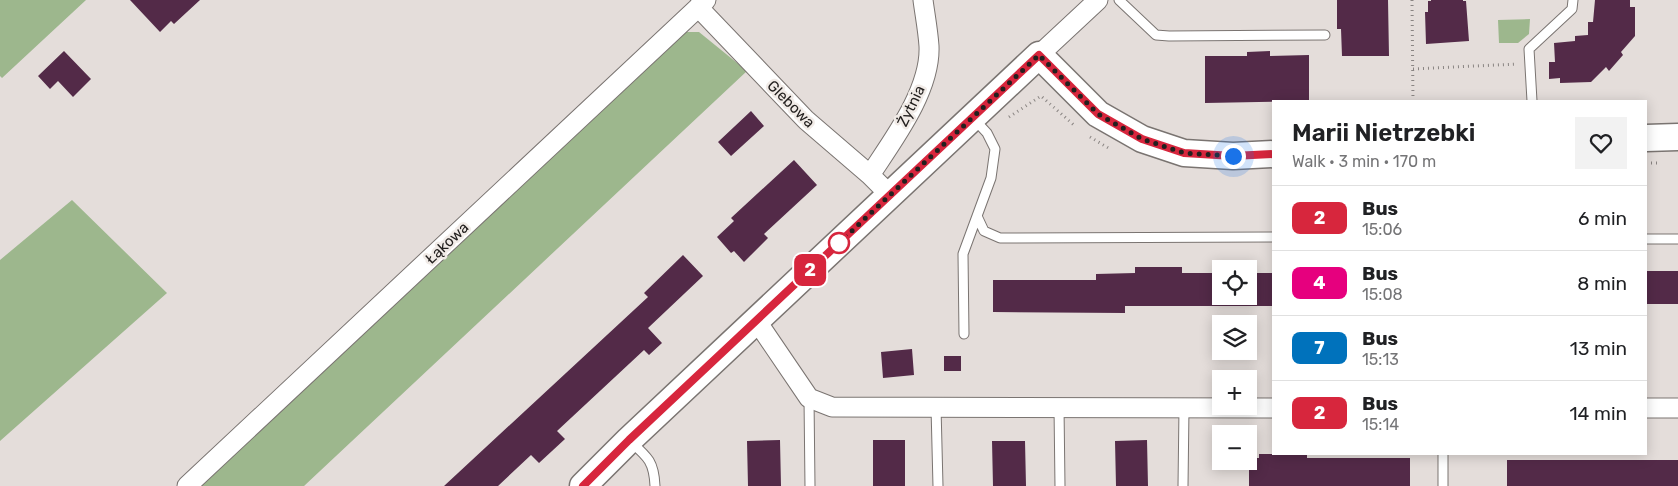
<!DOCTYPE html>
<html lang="en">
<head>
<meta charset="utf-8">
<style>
  :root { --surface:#fff; --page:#f2f2f2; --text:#202124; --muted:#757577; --line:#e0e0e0 }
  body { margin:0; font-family:Rubik,sans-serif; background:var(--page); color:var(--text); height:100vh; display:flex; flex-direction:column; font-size:19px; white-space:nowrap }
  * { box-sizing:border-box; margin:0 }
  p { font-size:16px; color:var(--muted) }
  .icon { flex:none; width:28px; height:28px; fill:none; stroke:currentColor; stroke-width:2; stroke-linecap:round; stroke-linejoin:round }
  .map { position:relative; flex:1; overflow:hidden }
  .side { position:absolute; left:1272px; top:100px; width:375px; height:355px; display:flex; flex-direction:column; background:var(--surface); border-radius:0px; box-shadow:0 2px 12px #0003 }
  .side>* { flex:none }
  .badge { padding:0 10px; border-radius:8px; font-size:18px; line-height:32px }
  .controls { position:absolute; left:1212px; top:260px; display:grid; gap:10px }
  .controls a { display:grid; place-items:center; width:45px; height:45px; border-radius:0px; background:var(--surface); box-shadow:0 2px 12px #0003; font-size:25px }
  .you { position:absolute; width:25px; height:25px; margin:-12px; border:4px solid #fff; border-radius:50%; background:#1a73e8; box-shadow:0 0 0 8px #1a73e833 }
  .map>.badge { position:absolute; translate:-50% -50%; box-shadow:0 0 0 2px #fff }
  .round { display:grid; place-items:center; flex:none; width:52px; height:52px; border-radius:0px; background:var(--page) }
  .summary { display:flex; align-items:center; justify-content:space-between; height:85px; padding:0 20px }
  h1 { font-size:24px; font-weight:600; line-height:38px }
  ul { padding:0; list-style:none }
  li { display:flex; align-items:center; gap:15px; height:65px; padding:0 20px; border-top:1px solid var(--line) }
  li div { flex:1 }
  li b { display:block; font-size:19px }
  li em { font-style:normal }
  li .badge { min-width:55px; font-weight:700; text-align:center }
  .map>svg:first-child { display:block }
  .green { fill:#9db78d }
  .building { fill:#532a48 }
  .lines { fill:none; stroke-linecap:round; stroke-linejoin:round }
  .lane-casing { stroke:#7a7471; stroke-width:11 }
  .street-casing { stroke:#7a7471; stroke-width:21 }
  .secondary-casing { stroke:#7a7471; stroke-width:29 }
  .path { stroke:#898482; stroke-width:3; stroke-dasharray:1 4; stroke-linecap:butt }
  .lane { stroke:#fff; stroke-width:9 }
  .street { stroke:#fff; stroke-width:19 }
  .secondary { stroke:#fff; stroke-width:26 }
  .line-casing { stroke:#fff; stroke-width:11 }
  .line { stroke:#d7263d; stroke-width:8 }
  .walk { stroke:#23201f; stroke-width:5; stroke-dasharray:0 9 }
  .stop-dot { fill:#fff; stroke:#d7263d; stroke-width:2.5 }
  .labels { text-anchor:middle; stroke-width:5; stroke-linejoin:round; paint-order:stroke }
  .street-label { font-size:15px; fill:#23201f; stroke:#f1ebe7 }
</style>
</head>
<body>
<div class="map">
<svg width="1678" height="486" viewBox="0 0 1678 486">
  <rect width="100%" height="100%" fill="#e4ddda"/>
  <path class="green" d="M0,0H86L2,78L0,76Z
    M1530,19L1529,34L1518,43H1499L1498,20Z
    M678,32H699L747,71L304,486H196Z
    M72,200L167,293L0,441V260Z"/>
  <path class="building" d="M130,0H200L174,24L171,21L160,32Z
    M1337,0H1388L1389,56H1342L1341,29H1337Z
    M1431,0H1463V1H1466L1469,41L1426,44L1425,12H1428V1H1431Z
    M1595,0H1630V7H1635V36L1621,52L1623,55L1609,71L1606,67L1591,82L1560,83V78L1549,79V62H1555L1554,43L1575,41V36L1588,35V22H1593Z
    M64,51L91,79L73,97L58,81L50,89L38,76Z
    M1270,51V56L1309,55V101L1205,103V56H1247V52Z
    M751,111L764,126L731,156L718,142Z
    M794,160L817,185L764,234L768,238L744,262L734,251L731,253L717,237L734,221L731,218Z
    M683,255L703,276L648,328L662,343L649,355L644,350L557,431L565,439L539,463L531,455L498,486H444L648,297L644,293Z
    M1135,267H1182V273H1221V296H1249V273H1274V306H1125V313L993,312V280H1096V274L1135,273Z
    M1646,271H1678V304H1646Z
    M912,349L914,375L883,378L881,352Z
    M944,356H961V371H944Z
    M780,440L781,486H748L747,441Z
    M873,440H905V486H873Z
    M1147,440L1148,486H1116L1115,441Z
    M992,441H1025L1026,486H993Z
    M1259,454H1307V458H1410V486H1249V458H1259Z
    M1507,460H1678V486H1507Z"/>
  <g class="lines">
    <g class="lane-casing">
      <path id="lane" d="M1119,0L1156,35L1169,36L1325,35
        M1532,101L1529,49L1572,9L1573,0
        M977,216L984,231L1000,238L1274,237
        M1646,239H1678
        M964,334L963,254L991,178L995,149L987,133L974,119
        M809,398L810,486
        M936,407L938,486
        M1059,407L1060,486
        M631,442C648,457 654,462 655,486
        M1183,486L1184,408
        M1443,486V454"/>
    </g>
    <g class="street-casing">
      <path id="street" d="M698,7L806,120L870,175L890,195
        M1039,55L1098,0
        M870,175C893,140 931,90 929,46C928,31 925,15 923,0
        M756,320L809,398L832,407L1274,408
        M1646,408H1678
        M187,486L706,0"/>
    </g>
    <g class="secondary-casing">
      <path id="secondary" d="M1646,138L1678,137
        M583,486L629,440L1039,55L1098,114L1142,139L1184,153L1233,156L1274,154"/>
    </g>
    <path class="path" d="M1412,0L1413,101
      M1413,69L1517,64
      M1009,117L1041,96L1075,126
      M1090,137L1110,149
      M1646,163H1658"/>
    <use href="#lane" class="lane"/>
    <use href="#street" class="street"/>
    <use href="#secondary" class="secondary"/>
  </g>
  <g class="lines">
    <g class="line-casing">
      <path id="line" d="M583,486L629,440L1039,55L1098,114L1142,139L1184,153L1233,156L1274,154"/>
    </g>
    <use href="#line" class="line"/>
    <path class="walk" d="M839,243L1039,55L1098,114L1142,139L1184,153L1233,156"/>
  </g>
  <circle class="stop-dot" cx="839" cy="243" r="10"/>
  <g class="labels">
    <g class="street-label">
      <text transform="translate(791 104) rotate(45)" y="5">Glebowa</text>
      <text transform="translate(911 106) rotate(-64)" y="5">Żytnia</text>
      <text transform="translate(447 243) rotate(-43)" y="5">Łąkowa</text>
    </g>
  </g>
</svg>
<div class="controls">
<a><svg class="icon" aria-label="locate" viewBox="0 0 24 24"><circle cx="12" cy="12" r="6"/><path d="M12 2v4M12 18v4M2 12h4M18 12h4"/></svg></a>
<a><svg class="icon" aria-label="layers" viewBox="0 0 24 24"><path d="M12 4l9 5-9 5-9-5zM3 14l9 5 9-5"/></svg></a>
<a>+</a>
<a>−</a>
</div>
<div class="you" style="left:1233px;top:156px"></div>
<b class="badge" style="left:810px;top:270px;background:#d7263d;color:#fff">2</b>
<section class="side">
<div class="summary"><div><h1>Marii Nietrzebki</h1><p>Walk · 3 min · 170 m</p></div><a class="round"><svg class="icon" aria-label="heart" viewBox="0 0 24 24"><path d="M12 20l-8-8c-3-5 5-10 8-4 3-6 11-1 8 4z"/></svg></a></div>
<ul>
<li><span class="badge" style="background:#d7263d;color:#fff">2</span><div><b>Bus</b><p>15:06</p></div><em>6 min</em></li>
<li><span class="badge" style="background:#e6007e;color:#fff">4</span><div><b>Bus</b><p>15:08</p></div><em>8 min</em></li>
<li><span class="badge" style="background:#0072bc;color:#fff">7</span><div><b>Bus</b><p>15:13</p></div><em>13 min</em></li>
<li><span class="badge" style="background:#d7263d;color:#fff">2</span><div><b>Bus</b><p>15:14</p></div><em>14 min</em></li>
</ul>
</section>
</div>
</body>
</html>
